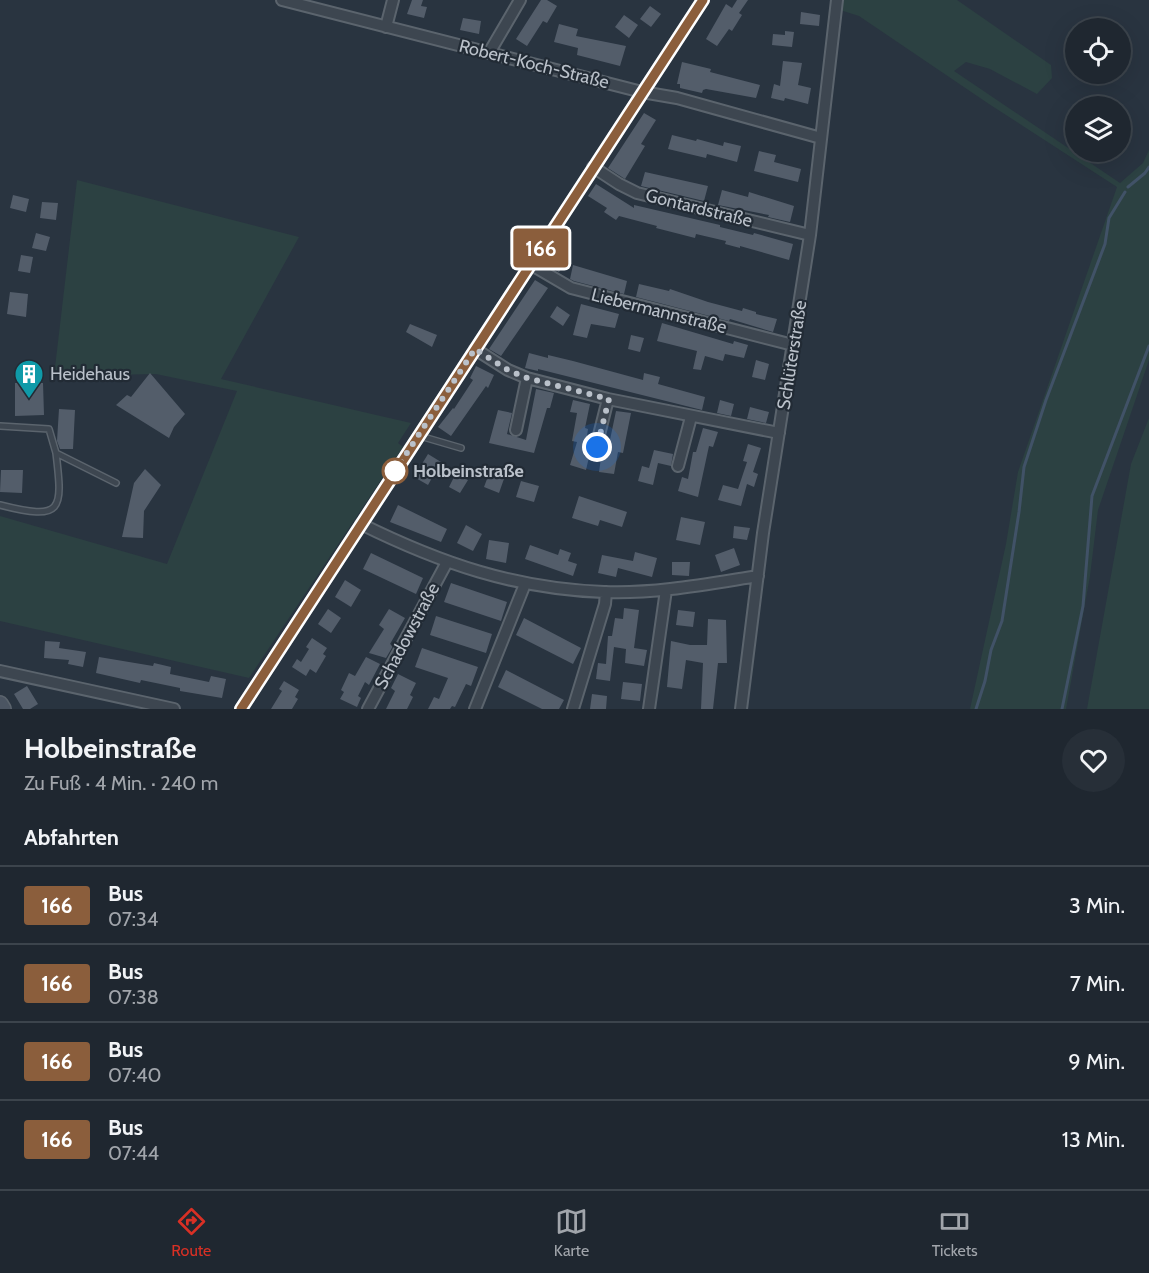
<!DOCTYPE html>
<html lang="de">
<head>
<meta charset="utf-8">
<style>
  :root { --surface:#1f2730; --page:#272f38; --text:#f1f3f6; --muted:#a1a5ab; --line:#3c444c; --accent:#d93025 }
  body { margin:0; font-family:Cabin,sans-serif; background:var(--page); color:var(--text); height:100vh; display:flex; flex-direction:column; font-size:22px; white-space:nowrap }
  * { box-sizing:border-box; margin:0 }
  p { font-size:20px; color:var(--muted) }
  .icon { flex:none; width:33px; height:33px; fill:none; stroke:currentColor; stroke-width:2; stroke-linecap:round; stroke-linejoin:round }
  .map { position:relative; height:709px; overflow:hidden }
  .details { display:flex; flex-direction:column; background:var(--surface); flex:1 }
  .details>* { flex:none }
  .badge { padding:0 12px; border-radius:4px; font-size:21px; line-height:39px }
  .fabs { position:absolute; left:1065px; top:18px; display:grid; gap:12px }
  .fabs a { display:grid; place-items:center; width:66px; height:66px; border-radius:50%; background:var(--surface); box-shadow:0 6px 24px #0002,0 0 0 2px var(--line); font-size:30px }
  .you { position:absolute; width:30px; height:30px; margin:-15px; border:4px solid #fff; border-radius:50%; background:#1a73e8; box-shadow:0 0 0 9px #1a73e833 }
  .map>.badge { position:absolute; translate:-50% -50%; box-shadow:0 0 0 3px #fff }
  h2 { padding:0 24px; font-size:22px; line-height:54px }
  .round { display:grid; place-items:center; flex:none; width:63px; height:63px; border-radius:32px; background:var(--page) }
  .summary { display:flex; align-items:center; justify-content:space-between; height:102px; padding:0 24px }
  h1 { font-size:28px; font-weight:700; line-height:45px }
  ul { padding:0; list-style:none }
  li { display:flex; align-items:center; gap:18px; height:78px; padding:0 24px; border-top:2px solid var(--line) }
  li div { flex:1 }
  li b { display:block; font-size:22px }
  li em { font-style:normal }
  li .badge { min-width:66px; font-weight:700; text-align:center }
  .tabs { display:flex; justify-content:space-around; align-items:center; height:84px; border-top:2px solid var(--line); background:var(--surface); font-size:16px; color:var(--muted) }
  .tabs a { display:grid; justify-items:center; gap:3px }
  .tabs .on { color:var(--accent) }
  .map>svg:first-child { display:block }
  .green { fill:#2c4142 }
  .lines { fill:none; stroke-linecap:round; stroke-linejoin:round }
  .stream { stroke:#415267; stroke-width:3 }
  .building { fill:#535d6a }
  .lane-casing { stroke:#5b646d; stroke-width:8 }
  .street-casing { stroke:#5b646d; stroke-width:14 }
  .secondary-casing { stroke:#5b646d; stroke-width:18 }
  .lane { stroke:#3d4650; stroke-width:5 }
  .street { stroke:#3d4650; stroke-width:10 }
  .secondary { stroke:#4b5562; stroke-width:15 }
  .line-casing { stroke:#fff; stroke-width:14 }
  .line { stroke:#8b5e3c; stroke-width:9 }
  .walk { stroke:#bac1ca; stroke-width:6; stroke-dasharray:0 10.8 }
  .stop-dot { fill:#fff; stroke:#8b5e3c; stroke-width:3 }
  .labels { text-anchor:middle; stroke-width:4.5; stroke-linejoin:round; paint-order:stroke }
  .street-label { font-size:18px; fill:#bac1ca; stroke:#222b35 }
  .poi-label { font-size:18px; fill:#bac1ca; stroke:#222b35; text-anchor:start }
  .stop-label { font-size:18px; font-weight:bold; fill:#bac1ca; stroke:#222b35; text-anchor:start }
</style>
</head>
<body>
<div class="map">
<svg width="1149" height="709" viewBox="0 0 1149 709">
  <rect width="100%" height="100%" fill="#293440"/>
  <path class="green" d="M842,0H957L1051,65L1052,78L1037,94L990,69L966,62L954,71L1120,183L1143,163L1149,150V360L1098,510L1090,576L1066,709H970L1006,544L1018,472L1117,187L989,104L859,16L840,10Z
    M77,180L299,237L221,379L411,423L398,443L403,447L249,678L0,621V516L167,564L237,391L156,374L54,376Z
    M1149,418V709H1087L1131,464Z"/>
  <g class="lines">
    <path class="stream" d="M1128,187L1145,173L1149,167
      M976,709L985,681L991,650L1002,621L1019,512L1024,467L1046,400L1105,244L1109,218L1125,192
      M1062,709L1083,606L1092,496L1149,346"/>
  </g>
  <path class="building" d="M412,0H423L421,6L427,7L424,18L407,14Z
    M541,0H547L557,6L547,23L543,21L527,46L516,39Z
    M737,0H748L739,13L742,15L732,31L729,29L717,46L706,39L726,4L732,8Z
    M650,6L661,14L651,27L640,19Z
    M801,12L820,15L819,26L800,24Z
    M624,15L638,25L629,38L615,27Z
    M463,18L481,21L479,34L460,30Z
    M559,24L578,29L576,36L626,46L620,66L577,55L578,48L554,42Z
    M785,31L794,32L792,47L772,45L773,34L785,35Z
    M783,61L802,63L798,85L811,88L808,104L785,98L784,101L771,98L774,84L780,86Z
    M682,62L711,69L710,72L760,85L756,98L706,89L703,90L702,93L680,88V84H677Z
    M644,113L656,120L641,144L645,146L625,179L608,168Z
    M672,135L696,141L697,139L723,146L724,142L741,146L737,162L707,154L706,158L668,149Z
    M759,151L776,155L774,162L801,169L798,182L754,171Z
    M645,172L708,186L704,201L641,186Z
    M596,184L634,208V205L720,225V227L753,235L754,233L793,244L789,260L740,246V248L725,244L726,241L696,234L695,238L656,228L657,226L619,216L616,220L604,212L607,208L588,196Z
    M722,190L748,197L749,192L794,206L790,222L768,217L769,215L718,205Z
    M13,195L29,199L26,212L10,208Z
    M42,202L58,203L56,220L40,218Z
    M36,233L50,237L46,251L32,248Z
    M555,251L568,259L559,272L546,265Z
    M21,255L33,257L30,273L18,271Z
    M573,265L627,281L624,294L574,281L570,279Z
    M535,280L548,288L501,356L489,349Z
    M639,284L669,291L670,289L708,302L742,311L743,308L756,312V314L777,319L773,332L730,319L729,321L636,297Z
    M10,292L28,294L26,317L7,314Z
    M581,304L619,314L615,328L591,324L587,338L573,335Z
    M557,306L570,315L563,326L550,317Z
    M662,323L733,344L734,341L748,345L744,358L725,354L723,361L705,356L701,370L693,369L697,351L657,341Z
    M410,324L437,335L432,347L406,332Z
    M631,335L644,338L640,352L628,349Z
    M529,353L548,358V355L573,361L643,380L644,373L660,377L658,384L705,397L702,410L538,369V371L525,368Z
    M756,360L769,364L765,380L752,377Z
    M476,366L494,375L488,388L486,386L451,436L438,427L453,408L454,409L473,380L470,378Z
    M150,373L185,414L174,427L169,438L116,405L127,395L131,397Z
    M15,383H43L44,415L15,416Z
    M536,389L554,393L550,408H547L534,453L489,443L498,410L512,413L507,434L526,440Z
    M573,400L590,404L585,428L588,429L584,456L589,457L586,470L570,465L577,442L572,441L577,413L570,412Z
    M720,400L734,404L731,416L717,413Z
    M750,407L769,412L766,423L747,419Z
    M59,409L75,410L73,449H60L57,441Z
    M616,411L631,413L623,453L618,452L614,474L599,472L601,458L606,459Z
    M703,428L718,432L713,447L709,446L698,497L678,491L682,477L688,479L693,452H696Z
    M748,444L761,448L753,472L758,474L754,487L747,484L741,506L718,500L723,485L738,489L747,462L743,461Z
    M654,450L673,454L671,466L658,463L653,485L638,481L642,466L649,468Z
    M428,454L441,462L428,485L414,477Z
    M145,469L161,485L144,511L143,538L122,537L134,483Z
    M1,470H23L22,493L0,492Z
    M490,471L505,476L499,493L484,487Z
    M456,473L468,480L460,493L449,487Z
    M521,481L539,486L534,502L516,497Z
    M579,496L627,512L622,527L600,520L598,526L572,518Z
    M398,505L447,529L441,542L390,522Z
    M681,517L705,522L700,545L676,540Z
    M466,525L482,534L473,551L457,543Z
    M734,526L750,528L747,540L733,538Z
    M489,540L509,543L506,563L486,559Z
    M530,545L558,555L560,549L571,553L568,561L577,564L573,576L525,559Z
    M734,548L740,565L721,572L715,555Z
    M635,552L657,558L652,577L618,568L616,577L598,573L602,555L633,561Z
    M371,553L423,578L416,594L363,569Z
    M672,562H690L689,576L672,575Z
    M345,580L361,590L351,607L335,597Z
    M451,583L507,602L501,621L444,602Z
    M624,608L639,610L634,648L647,650L644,666L625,663L626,649L614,647L610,681L596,679L598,663L606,664L608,636H612L615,618L623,619Z
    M328,609L341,618L331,633L318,624Z
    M389,609L405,618L390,644L393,646L386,658L369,653L384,629L379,625Z
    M678,610L695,612L693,627L676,625Z
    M436,616L492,634L486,653L430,635Z
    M524,618L581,648L573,664L516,635Z
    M708,619L726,620L727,663H718L713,709H701L703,663L686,660L682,689L667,687L671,641L690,645H707Z
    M312,638L327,648L323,654L326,656L316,673L310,669L306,676L292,667L297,659L301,662L309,649L306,647Z
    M45,641L60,642L59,648L86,652L83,667L68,664L69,660L44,658Z
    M422,648L478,667L471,686L466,684L455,707L452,706L450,709H428L434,697L439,699L448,678L415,667Z
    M99,657L153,666L154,663L171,667L170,674L209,682L211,676L226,679L222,698L180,691V688L141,680L140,683L96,673Z
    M366,657L380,664L369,685L365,682L358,696L361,698L357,707L340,699L344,692L341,690L349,673L355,676Z
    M506,670L564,700L559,709H542L498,687Z
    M398,674L416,683L410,695L413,697L407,709H386L395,691L391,688Z
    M284,681L299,690L295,697L298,699L292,709H271L282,691L279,689Z
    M623,682L642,684L640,701L621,699Z
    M27,686L38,704L30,709H23L14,694Z
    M592,694L607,696L606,709H590Z"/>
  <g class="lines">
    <g class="lane-casing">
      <path id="lane" d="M0,426L49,429L56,453L116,483
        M420,436L461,448
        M0,505C63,521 63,511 56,453"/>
    </g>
    <g class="street-casing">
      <path id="street" d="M282,0L642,92L677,98L821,138
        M386,27L393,0
        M489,53L520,0
        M593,167L619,184L637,193L810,235
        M530,264L571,288L793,345
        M475,349L508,370L527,378L608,399L779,433
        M516,430L527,378
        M596,447L608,399
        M678,466L691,417
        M361,524C440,563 515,589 604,592C656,594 707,584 758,576
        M0,671L174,709
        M241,709L703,0
        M368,709L447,562
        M475,709L525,584
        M573,709L605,604L606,592
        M649,709L666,590
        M741,709L763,533L810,235L837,0"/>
    </g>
    <g class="secondary-casing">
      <path id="secondary" d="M0,704L3,709"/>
    </g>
    <use href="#lane" class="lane"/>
    <use href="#street" class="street"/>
    <use href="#secondary" class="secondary"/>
  </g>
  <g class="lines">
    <g class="line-casing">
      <path id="line" d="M241,709L703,0"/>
    </g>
    <use href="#line" class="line"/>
    <path class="walk" d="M395,471L475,349L508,370L527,378L609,399L597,447"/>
  </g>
  <defs>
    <g id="building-pin" transform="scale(1.5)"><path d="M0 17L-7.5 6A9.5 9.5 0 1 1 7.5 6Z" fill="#0f9aa8" stroke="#222b35"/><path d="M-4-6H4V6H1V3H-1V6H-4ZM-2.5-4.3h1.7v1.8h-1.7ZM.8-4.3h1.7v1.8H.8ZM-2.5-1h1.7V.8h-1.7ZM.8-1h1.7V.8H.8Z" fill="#fff"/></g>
  </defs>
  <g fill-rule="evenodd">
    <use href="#building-pin" x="29" y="374"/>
  </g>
  <circle class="stop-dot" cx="395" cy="471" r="12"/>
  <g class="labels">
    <g class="street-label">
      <text transform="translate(534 64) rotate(14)" y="6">Robert-Koch-Straße</text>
      <text transform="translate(699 208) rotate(14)" y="6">Gontardstraße</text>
      <text transform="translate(659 311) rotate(14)" y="6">Liebermannstraße</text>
      <text transform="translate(792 355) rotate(-81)" y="6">Schlüterstraße</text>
      <text transform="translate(407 636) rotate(-62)" y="6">Schadowstraße</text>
    </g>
    <g class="poi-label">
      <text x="50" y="380">Heidehaus</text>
    </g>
    <g class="stop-label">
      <text x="413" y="477">Holbeinstraße</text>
    </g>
  </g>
</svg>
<div class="fabs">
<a><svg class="icon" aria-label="locate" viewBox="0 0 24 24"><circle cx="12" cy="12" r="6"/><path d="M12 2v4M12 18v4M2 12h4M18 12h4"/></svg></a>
<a><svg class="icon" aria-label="layers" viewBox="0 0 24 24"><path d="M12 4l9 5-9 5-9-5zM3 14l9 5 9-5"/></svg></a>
</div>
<div class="you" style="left:597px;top:447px"></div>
<b class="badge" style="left:541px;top:248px;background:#8b5e3c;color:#fff">166</b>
</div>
<section class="details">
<div class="summary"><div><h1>Holbeinstraße</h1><p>Zu Fuß · 4 Min. · 240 m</p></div><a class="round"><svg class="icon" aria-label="heart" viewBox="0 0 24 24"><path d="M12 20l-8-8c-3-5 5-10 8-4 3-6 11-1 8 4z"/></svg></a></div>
<h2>Abfahrten</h2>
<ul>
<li><span class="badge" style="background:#8b5e3c;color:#fff">166</span><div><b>Bus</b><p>07:34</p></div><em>3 Min.</em></li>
<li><span class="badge" style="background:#8b5e3c;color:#fff">166</span><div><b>Bus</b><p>07:38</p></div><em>7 Min.</em></li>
<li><span class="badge" style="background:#8b5e3c;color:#fff">166</span><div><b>Bus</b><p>07:40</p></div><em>9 Min.</em></li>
<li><span class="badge" style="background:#8b5e3c;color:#fff">166</span><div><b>Bus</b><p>07:44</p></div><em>13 Min.</em></li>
</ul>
</section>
<nav class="tabs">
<a class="on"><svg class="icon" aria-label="directions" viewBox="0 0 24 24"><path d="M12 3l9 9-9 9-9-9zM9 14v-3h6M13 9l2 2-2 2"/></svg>Route</a>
<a><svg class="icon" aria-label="map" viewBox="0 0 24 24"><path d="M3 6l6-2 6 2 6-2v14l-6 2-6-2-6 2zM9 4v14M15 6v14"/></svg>Karte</a>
<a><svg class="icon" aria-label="tickets" viewBox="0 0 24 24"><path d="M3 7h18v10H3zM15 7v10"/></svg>Tickets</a>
</nav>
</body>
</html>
